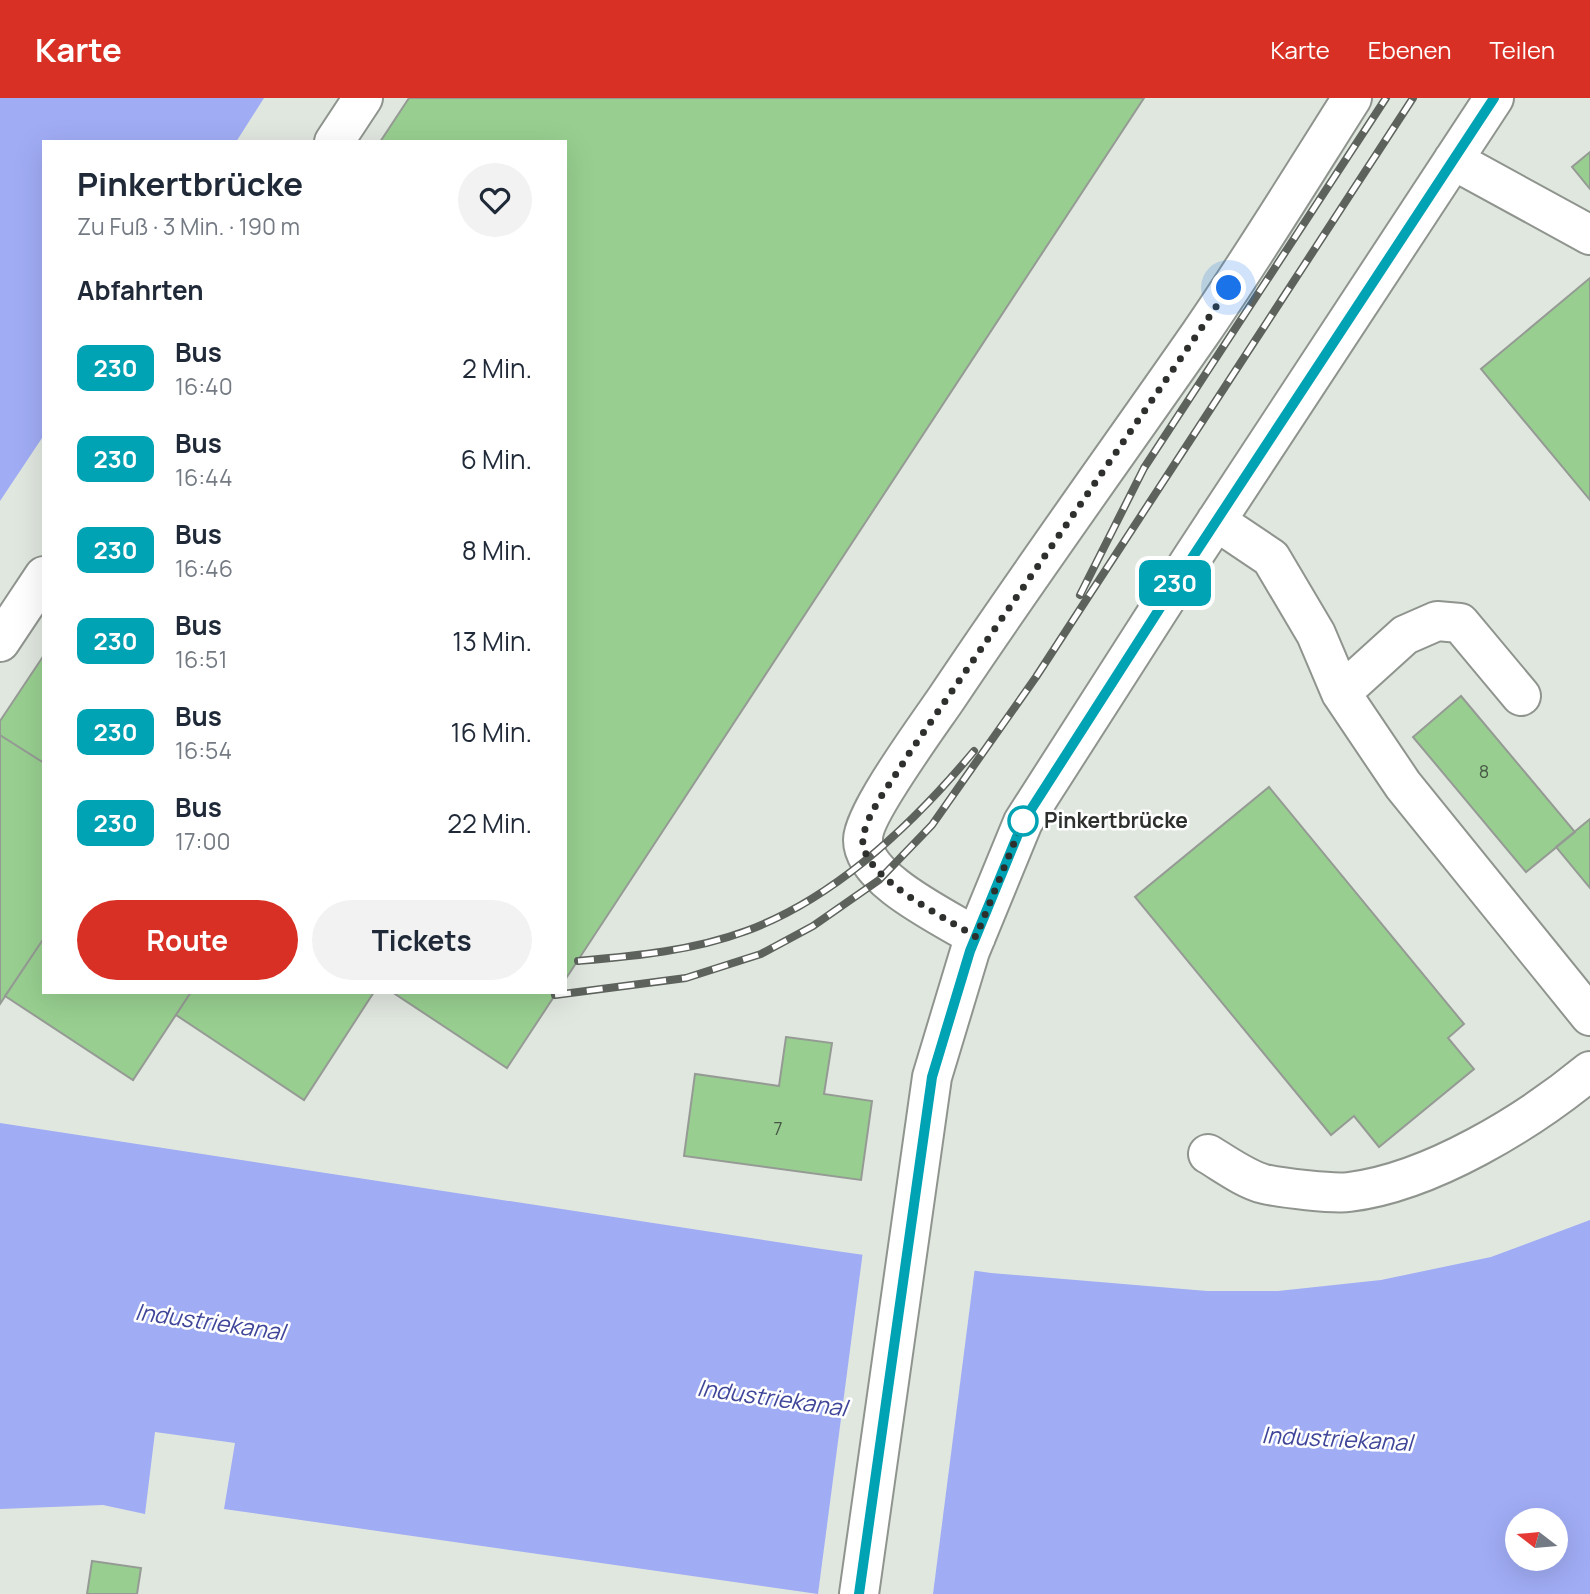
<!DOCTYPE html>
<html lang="de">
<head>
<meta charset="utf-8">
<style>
  :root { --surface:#fff; --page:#f2f2f3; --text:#1f2937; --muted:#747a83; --accent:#d93025 }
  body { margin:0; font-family:Manrope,sans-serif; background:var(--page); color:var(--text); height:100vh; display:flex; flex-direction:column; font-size:26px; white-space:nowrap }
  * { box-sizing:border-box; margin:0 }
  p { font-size:23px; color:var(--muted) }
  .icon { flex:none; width:38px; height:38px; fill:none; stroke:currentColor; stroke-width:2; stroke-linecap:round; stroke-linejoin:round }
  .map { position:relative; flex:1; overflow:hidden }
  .side { position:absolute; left:42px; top:42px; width:525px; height:854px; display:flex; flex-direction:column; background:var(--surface); border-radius:0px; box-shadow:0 7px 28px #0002 }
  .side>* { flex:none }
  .badge { padding:0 14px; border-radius:10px; font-size:24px; line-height:46px }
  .needle { width:46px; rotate:286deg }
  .tools { position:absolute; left:1505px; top:1410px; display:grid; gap:14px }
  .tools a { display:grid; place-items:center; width:63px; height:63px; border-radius:50%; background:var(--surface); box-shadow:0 7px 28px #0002; font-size:35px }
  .you { position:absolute; width:35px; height:35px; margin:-18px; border:5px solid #fff; border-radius:50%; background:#1a73e8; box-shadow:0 0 0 10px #1a73e833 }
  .map>.badge { position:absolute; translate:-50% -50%; box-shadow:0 0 0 4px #fff }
  h2 { padding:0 35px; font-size:26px; line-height:63px }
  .round { display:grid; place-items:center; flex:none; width:74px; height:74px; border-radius:37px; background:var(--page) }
  .overview { display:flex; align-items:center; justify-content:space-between; height:119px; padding:0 35px }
  h1 { font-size:33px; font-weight:700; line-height:52px }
  .button { display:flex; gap:14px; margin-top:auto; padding:14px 35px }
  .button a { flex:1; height:80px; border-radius:42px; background:var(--accent); color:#fff; font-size:28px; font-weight:700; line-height:80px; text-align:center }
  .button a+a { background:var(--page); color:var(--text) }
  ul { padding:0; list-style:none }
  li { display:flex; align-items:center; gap:21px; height:91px; padding:0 35px }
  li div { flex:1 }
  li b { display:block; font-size:26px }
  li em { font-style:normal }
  li .badge { min-width:77px; font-weight:700; text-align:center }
  header { display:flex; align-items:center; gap:42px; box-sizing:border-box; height:98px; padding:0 35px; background:var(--accent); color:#fff }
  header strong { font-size:33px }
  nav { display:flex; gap:38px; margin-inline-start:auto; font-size:24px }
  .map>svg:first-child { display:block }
  .water { fill:#a0acf4; fill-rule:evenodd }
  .pier { fill:#e0e7df }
  .building { fill:#98cf90; stroke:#959b94; stroke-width:2 }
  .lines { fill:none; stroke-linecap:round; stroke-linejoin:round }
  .minor-casing { stroke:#8f958e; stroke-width:42 }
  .minor { stroke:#fff; stroke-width:38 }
  .rail-casing { stroke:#5d625d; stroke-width:8 }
  .rail { stroke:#fff; stroke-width:5; stroke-dasharray:16; stroke-linecap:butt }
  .line-casing { stroke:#fff; stroke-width:16 }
  .line { stroke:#00a3b4; stroke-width:10 }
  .walk { stroke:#2d302d; stroke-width:7; stroke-dasharray:0 12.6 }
  .stop-dot { fill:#fff; stroke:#00a3b4; stroke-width:3.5 }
  .labels { text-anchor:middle; stroke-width:5; stroke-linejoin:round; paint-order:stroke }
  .number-label { font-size:18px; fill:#485846 }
  .stop-label { font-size:21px; font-weight:bold; fill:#2d302d; stroke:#fff; text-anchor:start }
  .water-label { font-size:23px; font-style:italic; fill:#3f4699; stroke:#fff }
</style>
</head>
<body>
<header>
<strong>Karte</strong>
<nav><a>Karte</a><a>Ebenen</a><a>Teilen</a></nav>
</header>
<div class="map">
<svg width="1590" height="1496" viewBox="0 0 1590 1496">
  <rect width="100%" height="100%" fill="#e0e7df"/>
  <path class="water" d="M0,0H264L236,44H44V337L0,403Z
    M0,1025L822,1151L991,1175L1207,1193H1278L1381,1182L1491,1159L1590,1122V1496H818L224,1411L235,1345L155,1334L145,1416L103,1407L0,1411ZM1517,1423H1556V1461H1517Z"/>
  <path class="pier" d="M863,1153L975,1169L933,1496H818Z"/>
  <path class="building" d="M409,0H1144L565,882V44H380Z
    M1590,54V91L1572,69Z
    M1590,180V402L1481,271Z
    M44,557V665L0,637V623Z
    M1461,598L1575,734L1526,774L1413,639Z
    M0,637L44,665V840L0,906Z
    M1269,689L1464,926L1448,940L1474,971L1379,1049L1354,1018L1331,1037L1135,799Z
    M1590,721V790L1556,749Z
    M44,840V894H191L133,982L5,898Z
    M191,894H374L304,1002L176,917Z
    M392,894H557L507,970Z
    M786,939L832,945L824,996L872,1003L861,1082L684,1058L695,976L779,988Z
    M92,1463L141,1470L137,1496H87Z"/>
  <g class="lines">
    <g class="minor-casing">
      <path id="minor" d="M334,44L363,0
        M1453,62L1590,137
        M1216,423L1271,460L1316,536L1341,595L1403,687L1590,918
        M0,544L44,478
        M1341,595L1405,537L1437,523L1460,525L1521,598
        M976,839C946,820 863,782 863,742C862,717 929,626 946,601C1028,478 1115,358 1200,236C1253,159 1302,79 1352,0
        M1208,1056C1225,1066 1245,1081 1264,1086C1282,1090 1333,1096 1349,1094C1431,1084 1528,1024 1590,973
        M859,1496L932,979L970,853L1023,724L1192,460L1494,0"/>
    </g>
    <use href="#minor" class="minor"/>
    <g class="rail-casing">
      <path id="rail" d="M1080,497L1144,370L1386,0
        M578,863C634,858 692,853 746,833C836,800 914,725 974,653
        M555,897L686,880L761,856L813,828L879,782L932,727L1036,579L1413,0"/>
    </g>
    <use href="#rail" class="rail"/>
  </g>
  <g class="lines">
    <g class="line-casing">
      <path id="line" d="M859,1496L932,979L970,853L1023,724L1192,460L1494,0"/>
    </g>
    <use href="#line" class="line"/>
    <path class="walk" d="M1023,723L976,839C948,821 858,778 863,740C867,713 893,683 906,660L1229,190"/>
  </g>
  <circle class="stop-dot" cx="1023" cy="723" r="14"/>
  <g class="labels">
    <g class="number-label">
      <text x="1484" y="680">8</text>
      <text x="778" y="1037">7</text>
    </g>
    <g class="stop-label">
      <text x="1044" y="730">Pinkertbrücke</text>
    </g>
    <g class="water-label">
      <text transform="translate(210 1224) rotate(8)" y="8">Industriekanal</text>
      <text transform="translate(772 1300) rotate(8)" y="8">Industriekanal</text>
      <text transform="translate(1337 1341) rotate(3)" y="8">Industriekanal</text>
    </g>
  </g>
</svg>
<div class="tools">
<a><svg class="needle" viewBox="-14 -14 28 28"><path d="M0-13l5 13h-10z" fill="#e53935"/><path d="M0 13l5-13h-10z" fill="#747a83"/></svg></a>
</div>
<div class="you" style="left:1229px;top:190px"></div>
<b class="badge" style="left:1175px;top:485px;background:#00a3b4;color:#fff">230</b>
<section class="side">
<div class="overview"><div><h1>Pinkertbrücke</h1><p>Zu Fuß · 3 Min. · 190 m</p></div><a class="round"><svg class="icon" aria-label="heart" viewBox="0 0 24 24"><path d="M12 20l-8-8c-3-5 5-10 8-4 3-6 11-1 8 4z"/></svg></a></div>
<h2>Abfahrten</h2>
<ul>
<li><span class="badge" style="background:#00a3b4;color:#fff">230</span><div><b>Bus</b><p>16:40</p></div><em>2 Min.</em></li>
<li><span class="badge" style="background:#00a3b4;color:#fff">230</span><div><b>Bus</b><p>16:44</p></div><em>6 Min.</em></li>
<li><span class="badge" style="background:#00a3b4;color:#fff">230</span><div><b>Bus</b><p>16:46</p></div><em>8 Min.</em></li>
<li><span class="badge" style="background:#00a3b4;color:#fff">230</span><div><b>Bus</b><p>16:51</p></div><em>13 Min.</em></li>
<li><span class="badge" style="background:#00a3b4;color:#fff">230</span><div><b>Bus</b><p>16:54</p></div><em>16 Min.</em></li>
<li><span class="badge" style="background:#00a3b4;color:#fff">230</span><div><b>Bus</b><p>17:00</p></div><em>22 Min.</em></li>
</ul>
<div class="button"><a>Route</a><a>Tickets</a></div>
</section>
</div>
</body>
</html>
